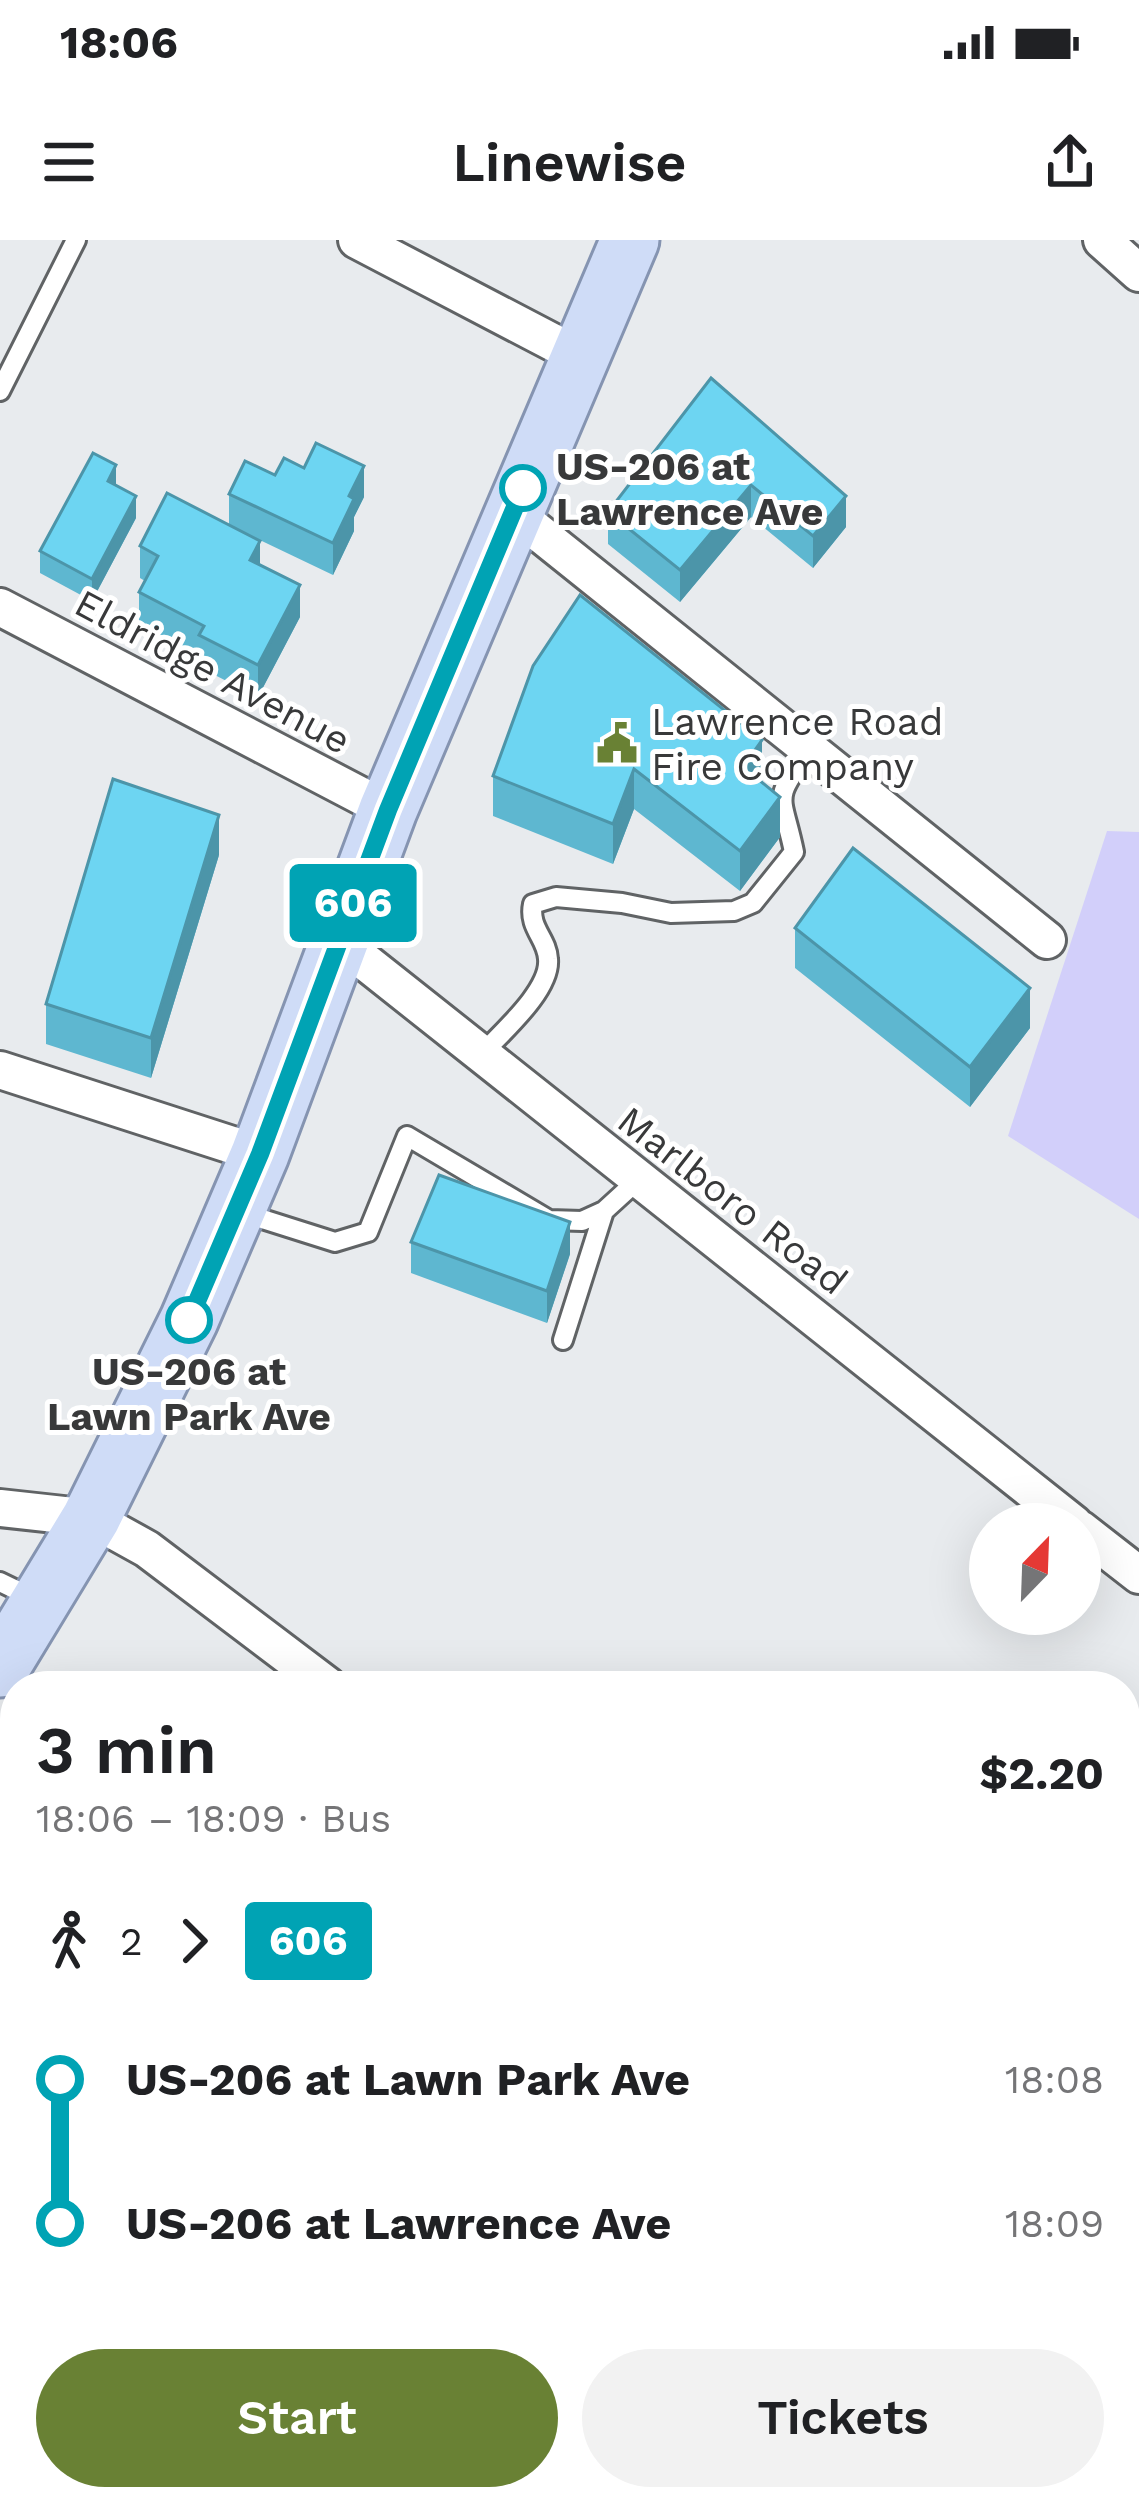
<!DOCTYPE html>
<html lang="en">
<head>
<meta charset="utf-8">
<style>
  :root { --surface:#fff; --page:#f2f2f2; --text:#202124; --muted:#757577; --accent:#698134 }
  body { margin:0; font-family:"Work Sans",sans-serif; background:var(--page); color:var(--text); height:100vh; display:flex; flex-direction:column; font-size:45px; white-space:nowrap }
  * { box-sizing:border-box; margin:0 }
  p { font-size:39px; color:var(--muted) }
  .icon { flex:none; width:66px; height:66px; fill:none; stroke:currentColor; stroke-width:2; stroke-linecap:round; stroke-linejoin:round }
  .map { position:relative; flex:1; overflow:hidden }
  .side { position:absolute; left:0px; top:1431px; width:1140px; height:840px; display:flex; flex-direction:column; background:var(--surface); border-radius:48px 48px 0 0; box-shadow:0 12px 48px #0002 }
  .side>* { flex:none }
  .badge { padding:0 24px; border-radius:9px; font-size:42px; line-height:78px }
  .needle { width:78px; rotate:23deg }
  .buttons { position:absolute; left:969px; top:1263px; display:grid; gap:24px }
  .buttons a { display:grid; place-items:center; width:132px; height:132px; border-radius:50%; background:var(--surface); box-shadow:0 12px 48px #0002; font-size:60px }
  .map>.badge { position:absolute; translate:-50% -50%; box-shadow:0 0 0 6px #fff }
  .legs { display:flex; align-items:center; gap:18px; height:132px; padding:0 36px; font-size:39px }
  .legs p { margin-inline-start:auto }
  .headline { display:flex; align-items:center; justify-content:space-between; height:204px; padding:0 36px }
  h1 { font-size:66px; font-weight:600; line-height:90px }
  .action { display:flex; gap:24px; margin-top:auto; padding:24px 36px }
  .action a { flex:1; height:138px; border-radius:72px; background:var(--accent); color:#fff; font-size:48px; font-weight:600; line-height:138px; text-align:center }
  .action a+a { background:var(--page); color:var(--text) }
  ul { padding:0 36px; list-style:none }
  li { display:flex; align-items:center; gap:42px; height:144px; font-size:45px }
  li i { display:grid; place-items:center; width:18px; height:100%; margin:0 15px; background:currentColor }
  li i::after { content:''; width:30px; height:30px; margin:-15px; border:9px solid; border-radius:50%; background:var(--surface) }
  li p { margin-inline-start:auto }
  li:first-child i { background:linear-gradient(#0000 50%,currentColor 0) }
  li:last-child i { background:linear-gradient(currentColor 50%,#0000 0) }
  .status { display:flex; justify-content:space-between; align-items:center; height:84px; padding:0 60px; background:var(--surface); direction:ltr }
  .status svg { height:33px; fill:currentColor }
  header { display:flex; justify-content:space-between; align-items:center; height:156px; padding:0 36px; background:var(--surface); font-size:54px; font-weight:600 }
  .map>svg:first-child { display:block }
  .green { fill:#d2cffa }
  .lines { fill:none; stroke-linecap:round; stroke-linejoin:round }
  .service-casing { stroke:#606365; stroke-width:24 }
  .minor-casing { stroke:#606365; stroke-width:42 }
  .primary-casing { stroke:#8594b1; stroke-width:63 }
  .service { stroke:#fff; stroke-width:18 }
  .minor { stroke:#fff; stroke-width:36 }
  .primary { stroke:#cfdcf7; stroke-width:57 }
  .wall { fill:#5eb7d0 }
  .shaded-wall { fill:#4c95a9 }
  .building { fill:#6dd5f2; stroke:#4c95a9; stroke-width:3 }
  .line-1-casing { stroke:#fff; stroke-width:27 }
  .line-1 { stroke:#00a3b4; stroke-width:18 }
  .stop-1-dot { fill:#fff; stroke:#00a3b4; stroke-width:6 }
  .labels { text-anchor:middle; stroke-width:10; stroke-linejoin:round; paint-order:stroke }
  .stop-label { font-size:39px; font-weight:bold; fill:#38393a; stroke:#fff; text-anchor:start }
  .street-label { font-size:39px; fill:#38393a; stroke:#fff }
  .poi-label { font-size:39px; fill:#38393a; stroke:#fff; text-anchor:start }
</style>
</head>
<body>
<div class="status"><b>18:06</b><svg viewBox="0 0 49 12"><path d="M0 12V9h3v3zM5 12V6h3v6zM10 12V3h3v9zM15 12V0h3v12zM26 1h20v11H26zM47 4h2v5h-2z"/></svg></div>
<header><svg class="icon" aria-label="menu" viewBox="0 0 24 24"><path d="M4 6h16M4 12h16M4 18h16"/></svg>Linewise<svg class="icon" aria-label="share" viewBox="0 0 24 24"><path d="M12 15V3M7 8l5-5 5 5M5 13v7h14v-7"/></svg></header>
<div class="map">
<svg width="1139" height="2271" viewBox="0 0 1139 2271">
  <rect width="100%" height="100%" fill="#e8ebee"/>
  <path class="green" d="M1107,591L1139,592V979L1008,896Z"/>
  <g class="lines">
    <g class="service-casing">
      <path id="service" d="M0,151L76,0
        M482,814C502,792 551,750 548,719C547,698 528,688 533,664L556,657L622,663L671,673L734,671L753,663L794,612C782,553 770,563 810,509
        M240,972L335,1002L368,992L407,896L549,980L582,981L604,971L639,939
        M563,1100L604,971
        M0,1342L37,1360"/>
    </g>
    <g class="minor-casing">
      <path id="minor" d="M357,0L579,116
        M1102,0L1139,33
        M513,272L1047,700
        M0,367L388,570
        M339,701L1074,1284
        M0,830L260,914
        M0,1268L91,1278L147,1309L328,1446
        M1080,1289L1139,1335
        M0,1971L15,1983
        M1125,2076L1139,2087
        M359,2256L378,2271"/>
    </g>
    <g class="primary-casing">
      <path id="primary" d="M0,1428L91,1278L189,1080L260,914L388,570L630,0"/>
    </g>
    <use href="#service" class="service"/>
    <use href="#minor" class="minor"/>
    <use href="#primary" class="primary"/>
  </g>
  <path class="wall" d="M711,138L846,287L813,328L751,277L680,362L608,304V272Z
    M275,235L364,257L354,277V291L333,335L237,289L260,325L300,377L258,457L199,427V415L139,383V352L145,341L140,338V306L229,285V254Z
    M116,246L136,278L92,361L40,333V311Z
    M533,426L762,540L780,597L740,651L634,569L613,624L493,576V536Z
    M219,615L151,838L46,804V764Z
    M795,688L1030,788L970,867L795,728Z
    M411,1002L570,1014L547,1083L411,1033Z"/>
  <path class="shaded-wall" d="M116,225V247L108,241Z
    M364,226V257L354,277V291L333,335V303L349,256Z
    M751,245V277L680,362V330Z
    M136,256V278L92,361V339Z
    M846,256V287L813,328V296Z
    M260,301V333L250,320Z
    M300,345V377L258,457V425Z
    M762,500V540L743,567V527Z
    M634,529V569L613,624V584Z
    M780,557V597L740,651V611Z
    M219,575V615L151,838V798Z
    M1030,748V788L970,867V827Z
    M570,982V1014L547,1083V1051Z"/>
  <path class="building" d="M711,138L846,256L813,296L751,245L680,330L608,272Z
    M316,203L364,226L349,256L354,259L333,303L229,254L245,221L275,235L284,218L304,228Z
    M93,213L116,225L108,241L136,256L92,339L40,311Z
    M167,253L260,301L250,320L300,345L258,425L199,395L204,386L139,352L158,316L140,306Z
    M580,355L762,500L743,527L780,557L740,611L634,529L613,584L493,536L533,426Z
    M113,539L219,575L151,798L46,764Z
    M853,608L1030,748L970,827L795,688Z
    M439,935L570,982L547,1051L411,1002Z"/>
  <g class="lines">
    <g class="line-1-casing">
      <path id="line-1" d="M189,1080L260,914L388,570L523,248"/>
    </g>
    <use href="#line-1" class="line-1"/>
  </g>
  <defs>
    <g id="civic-bare" transform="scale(3.24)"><path d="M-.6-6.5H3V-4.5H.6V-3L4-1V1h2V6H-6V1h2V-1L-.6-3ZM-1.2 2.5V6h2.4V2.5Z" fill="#698134" stroke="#fff" stroke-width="2.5" paint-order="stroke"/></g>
  </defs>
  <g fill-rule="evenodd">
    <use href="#civic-bare" x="617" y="503"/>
  </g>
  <g class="stop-1-dot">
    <circle cx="523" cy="248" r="21"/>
    <circle cx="189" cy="1080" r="21"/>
  </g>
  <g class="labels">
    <g class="stop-label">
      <text x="556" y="240">US-206 at<tspan x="556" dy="45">Lawrence Ave</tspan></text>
      <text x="189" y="1145" text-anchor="middle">US-206 at<tspan x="189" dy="45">Lawn Park Ave</tspan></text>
    </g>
    <g class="street-label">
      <text transform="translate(213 431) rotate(28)" y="14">Eldridge Avenue</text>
      <text transform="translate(733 960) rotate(38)" y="14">Marlboro Road</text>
    </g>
    <g class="poi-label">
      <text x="651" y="495">Lawrence Road<tspan x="651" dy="45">Fire Company</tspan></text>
    </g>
  </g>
</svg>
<div class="buttons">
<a><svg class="needle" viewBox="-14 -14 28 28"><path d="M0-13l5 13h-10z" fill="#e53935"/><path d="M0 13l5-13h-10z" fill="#757577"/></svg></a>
</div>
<b class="badge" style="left:353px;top:663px;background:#00a3b4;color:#fff">606</b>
<section class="side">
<div class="headline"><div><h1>3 min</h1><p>18:06 – 18:09 · Bus</p></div><b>$2.20</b></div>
<div class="legs"><svg class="icon" aria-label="walk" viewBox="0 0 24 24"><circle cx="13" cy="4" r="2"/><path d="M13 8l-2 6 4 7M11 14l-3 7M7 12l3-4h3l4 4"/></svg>2<svg class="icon" aria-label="forward" viewBox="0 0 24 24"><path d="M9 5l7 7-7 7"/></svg><b class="badge" style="background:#00a3b4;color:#fff">606</b></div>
<ul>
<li><i style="color:#00a3b4"></i><b>US-206 at Lawn Park Ave</b><p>18:08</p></li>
<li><i style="color:#00a3b4"></i><b>US-206 at Lawrence Ave</b><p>18:09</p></li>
</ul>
<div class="action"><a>Start</a><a>Tickets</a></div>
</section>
</div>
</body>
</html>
